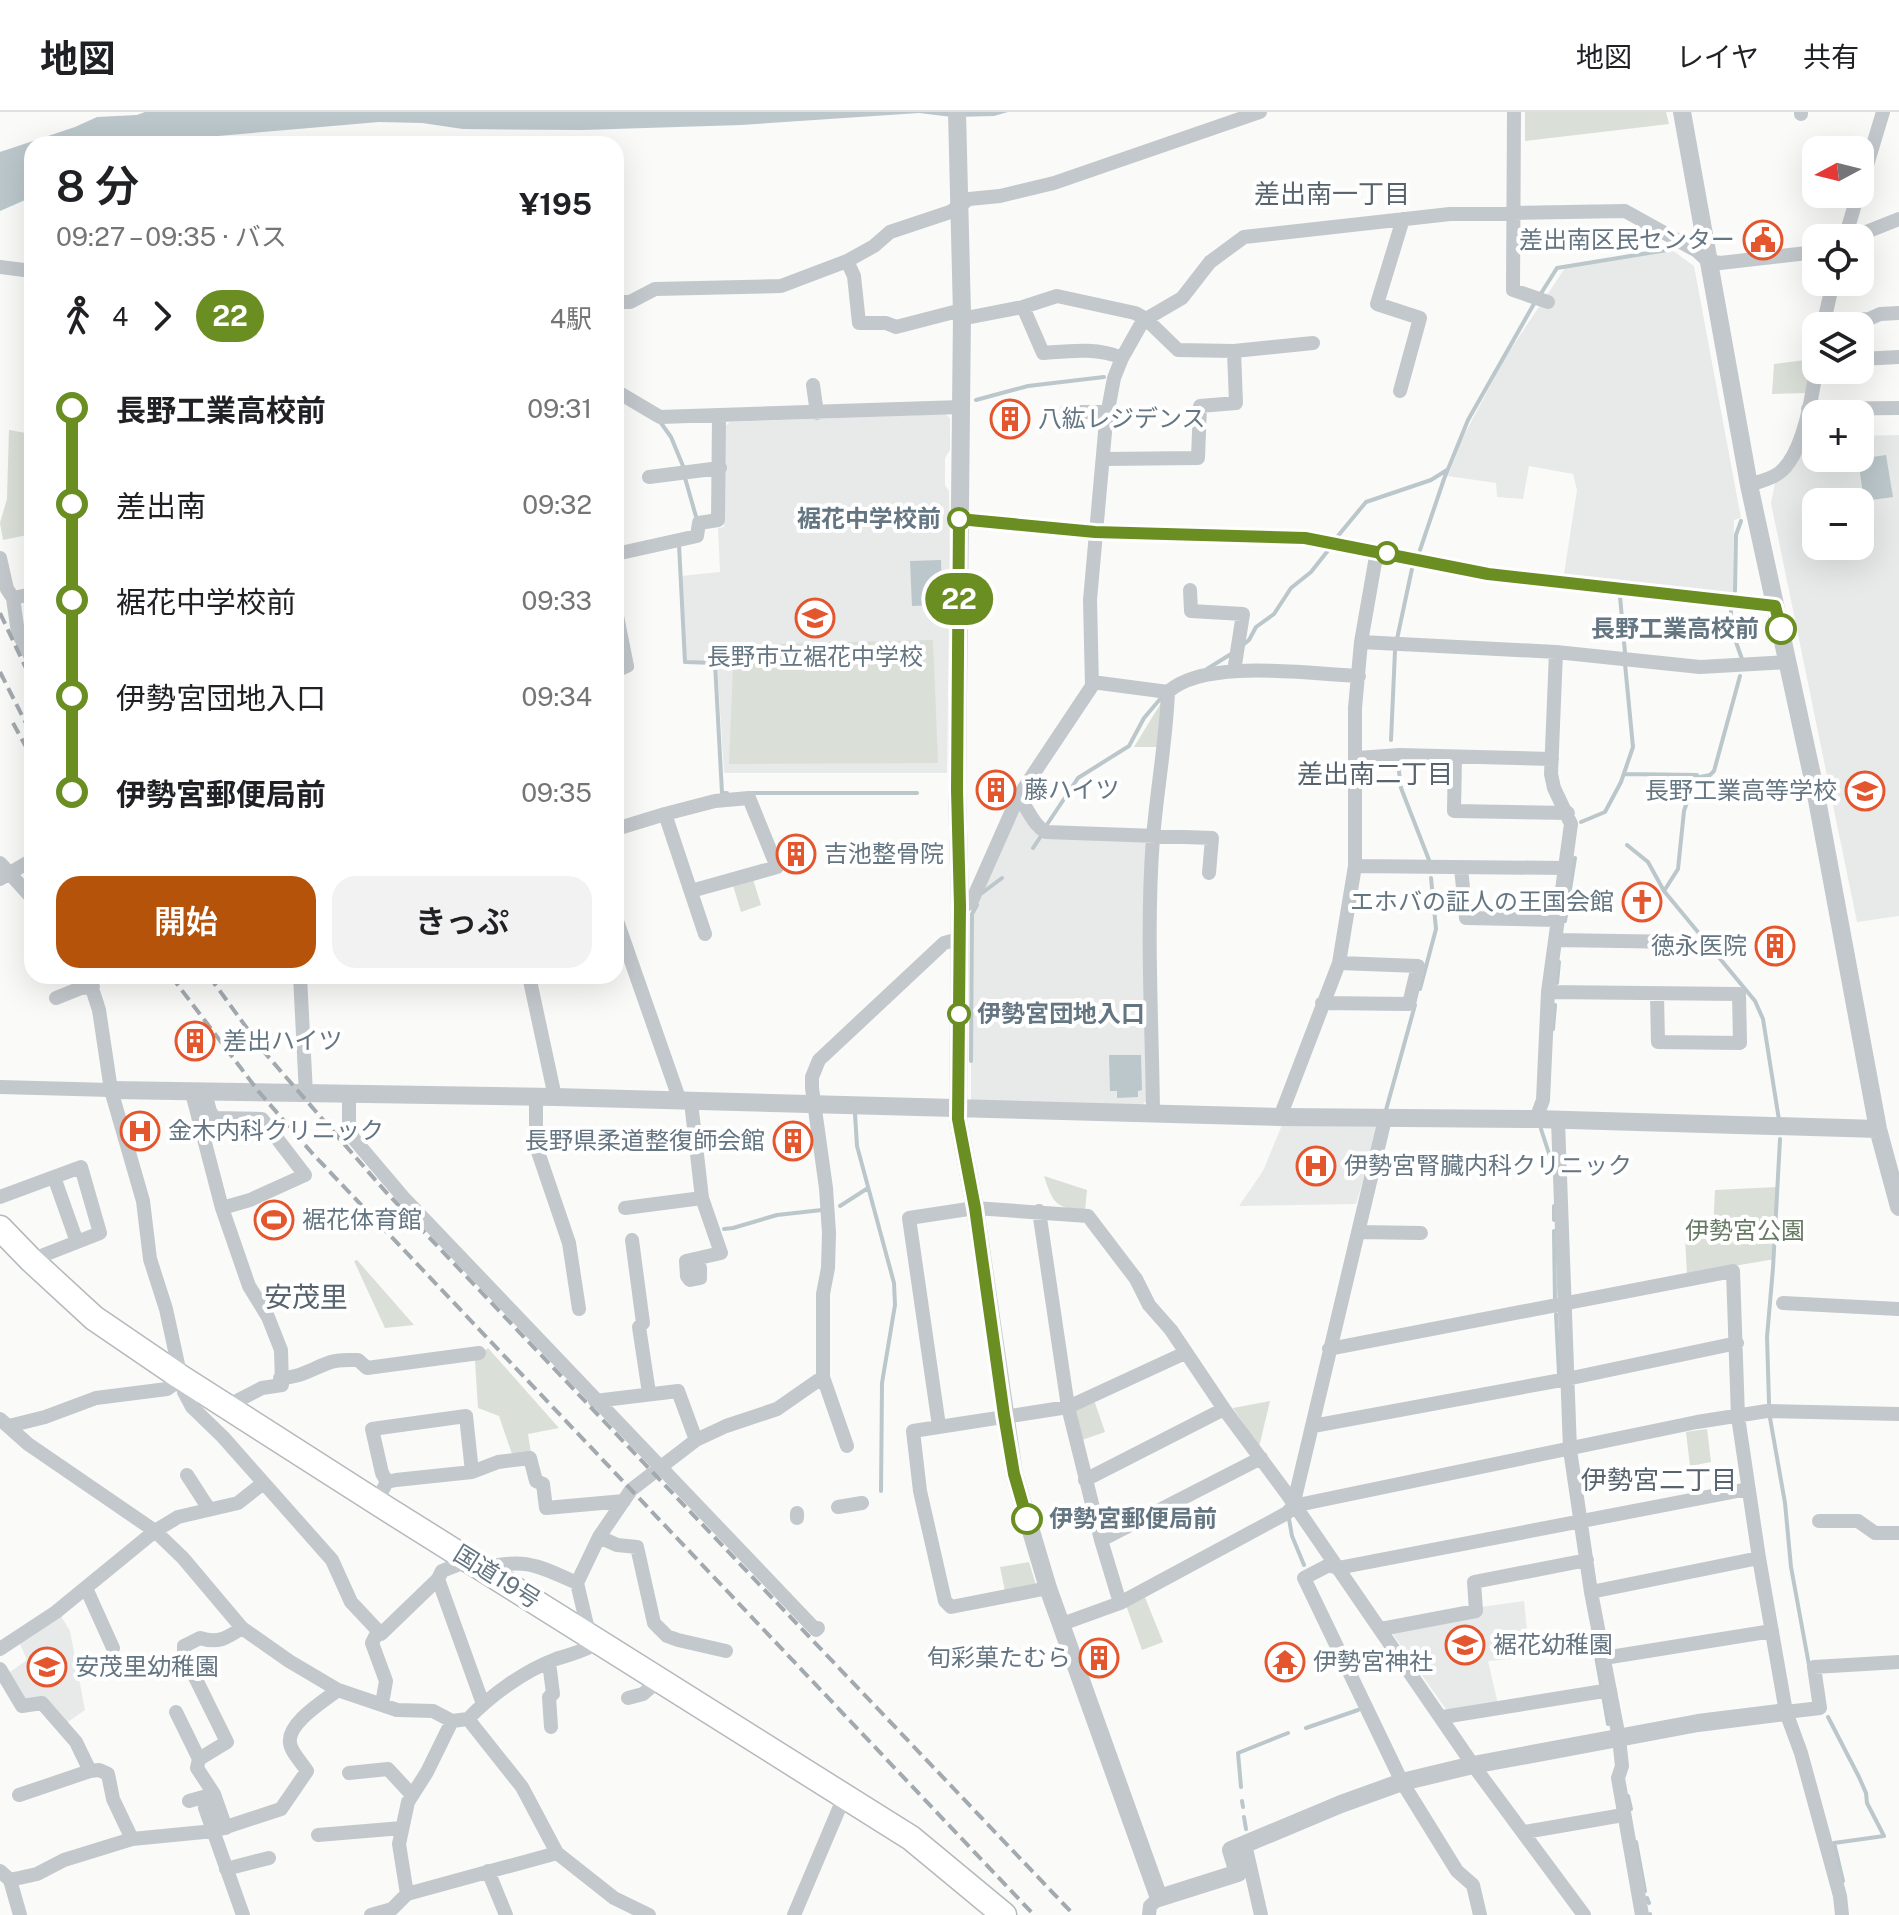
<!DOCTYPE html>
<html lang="ja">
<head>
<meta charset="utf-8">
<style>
  :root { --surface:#fff; --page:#f2f2f2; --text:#202124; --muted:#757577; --line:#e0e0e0; --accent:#b45309 }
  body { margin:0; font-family:"Public Sans","Noto Sans JP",sans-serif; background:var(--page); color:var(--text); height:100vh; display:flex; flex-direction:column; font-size:30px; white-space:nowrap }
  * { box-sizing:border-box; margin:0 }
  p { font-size:26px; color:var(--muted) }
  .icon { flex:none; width:44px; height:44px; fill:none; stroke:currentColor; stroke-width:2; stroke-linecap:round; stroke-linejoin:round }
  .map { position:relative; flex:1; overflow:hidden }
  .details { position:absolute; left:24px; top:24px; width:600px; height:848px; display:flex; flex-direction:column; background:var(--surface); border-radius:24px; box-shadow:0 8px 32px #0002 }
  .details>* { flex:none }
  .badge { padding:0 16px; border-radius:26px; font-size:28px; line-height:52px }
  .needle { width:52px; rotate:263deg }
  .buttons { position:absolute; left:1802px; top:24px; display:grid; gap:16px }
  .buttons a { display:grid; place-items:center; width:72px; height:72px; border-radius:16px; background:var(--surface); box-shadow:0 8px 32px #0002; font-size:40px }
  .map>.badge { position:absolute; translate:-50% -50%; box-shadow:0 0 0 4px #fff }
  .legs { display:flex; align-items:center; gap:12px; height:88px; padding:0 32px; font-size:26px }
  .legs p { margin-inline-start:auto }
  .summary { display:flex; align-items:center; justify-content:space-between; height:136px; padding:0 32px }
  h1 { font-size:44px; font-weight:600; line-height:60px }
  .cta { display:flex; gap:16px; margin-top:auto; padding:16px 32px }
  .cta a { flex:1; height:92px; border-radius:24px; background:var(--accent); color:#fff; font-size:32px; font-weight:600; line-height:92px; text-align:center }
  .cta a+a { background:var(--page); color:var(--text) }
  ul { padding:0 32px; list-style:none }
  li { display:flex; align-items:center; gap:28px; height:96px; font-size:30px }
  li i { display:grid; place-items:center; width:12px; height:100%; margin:0 10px; background:currentColor }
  li i::after { content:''; width:20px; height:20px; margin:-10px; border:6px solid; border-radius:50%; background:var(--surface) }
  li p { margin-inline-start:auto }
  li:first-child i { background:linear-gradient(#0000 50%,currentColor 0) }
  li:last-child i { background:linear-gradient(currentColor 50%,#0000 0) }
  header { display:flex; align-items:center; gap:48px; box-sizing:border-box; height:112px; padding:0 40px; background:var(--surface); border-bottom:2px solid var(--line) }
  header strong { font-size:38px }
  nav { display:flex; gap:44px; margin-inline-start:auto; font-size:28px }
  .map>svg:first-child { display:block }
  .built { fill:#e8e9e9; fill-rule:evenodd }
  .green { fill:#dadfd7 }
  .water { fill:#bbc7cb }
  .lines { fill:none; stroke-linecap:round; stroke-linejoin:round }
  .stream { stroke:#bbc7cb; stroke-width:4 }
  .trunk-casing { stroke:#b4b9bd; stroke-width:27 }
  .minor { stroke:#c3c8cc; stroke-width:14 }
  .tertiary { stroke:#c3c8cc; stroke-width:18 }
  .trunk { stroke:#fff; stroke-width:24 }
  .rail { stroke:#a2aab0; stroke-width:4; stroke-dasharray:12 6; stroke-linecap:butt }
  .line-1-casing { stroke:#fff; stroke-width:18 }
  .line-1 { stroke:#6b8e23; stroke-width:12 }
  .stop-1-dot { fill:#fff; stroke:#6b8e23; stroke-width:4 }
  .labels { text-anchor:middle; stroke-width:8; stroke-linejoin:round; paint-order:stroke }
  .poi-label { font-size:24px; fill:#657683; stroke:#fff; text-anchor:start }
  .stop-label { font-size:24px; font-weight:bold; fill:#657683; stroke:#fff; text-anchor:end }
  .park-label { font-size:24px; fill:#687a64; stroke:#fff }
  .street-label { font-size:24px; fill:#657683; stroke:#fff }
  .neighbourhood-label { font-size:26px; fill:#57646e; stroke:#fff }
  .quarter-label { font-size:28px; fill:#57646e; stroke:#fff }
</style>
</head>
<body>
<header>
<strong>地図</strong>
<nav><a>地図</a><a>レイヤ</a><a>共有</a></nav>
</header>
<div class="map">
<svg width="1899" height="1803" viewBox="0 0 1899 1803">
  <rect width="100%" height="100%" fill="#fafaf8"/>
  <path class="built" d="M1672,138L1694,154L1741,406L1734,408L1733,481L1564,462L1577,378L1573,362L1529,354L1523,387L1497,385L1496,371L1448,364L1462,327L1506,244L1565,156Z
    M946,302L950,306V338L945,346V373L949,379L950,442L947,661H724L717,549L683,552L681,464L720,460L718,416L724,415V315L730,310Z
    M1899,323V804L1857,810L1771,391L1775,371L1805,325H1816V346H1860V324ZM1816,390H1860V434H1816Z
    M1017,697H1024L1031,714L1142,728L1149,734V986L1142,993L971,990V800Z
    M1282,1013L1379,1015L1356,1092L1239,1094L1263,1059Z
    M1524,1489L1530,1545L1488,1549L1498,1592L1448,1600L1392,1521L1481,1495Z
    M61,1504L70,1519L85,1598L65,1612L44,1587L23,1591L7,1562L27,1548L19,1530Z"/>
  <path class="green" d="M1525,0H1666L1669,12L1525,29Z
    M1813,247L1806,281L1772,282L1774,252Z
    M9,318L32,322V422L3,428L0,411L7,387Z
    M933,528L938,651L729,652L734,533Z
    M1164,586L1161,635H1134Z
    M752,764L761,793L741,800L732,770Z
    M1044,1064L1087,1078L1085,1099C1055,1096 1053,1091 1044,1064Z
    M1777,1075L1775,1147L1687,1162L1685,1125L1713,1121L1715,1078Z
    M357,1148L414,1213L385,1216L354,1149Z
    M488,1236L559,1316L528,1322L531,1341L513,1345L499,1304L478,1296L475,1248Z
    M1094,1288L1105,1320L1082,1328L1072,1298Z
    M1270,1289L1259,1335L1233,1296Z
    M1707,1317L1711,1350L1690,1354L1686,1320Z
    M1029,1450L1036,1473L1005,1479L1000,1455Z
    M1144,1483L1163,1530L1142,1538L1126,1493Z"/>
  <path class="water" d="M145,0H1008L994,4L952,5L919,1L741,13L582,18L463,17L422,11L379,10L218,24L183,32H32V85L0,99V40L75,15L97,5L137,3Z
    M1886,343L1893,385L1864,389L1858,347Z
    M941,448L942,493L912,494L910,449Z
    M1109,943H1141L1142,978L1138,979V985L1117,986V979H1110Z"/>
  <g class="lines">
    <path class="stream" d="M1540,183L1557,156L1667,138
      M976,288L1028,274L1104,265
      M661,311L671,325L683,354
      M685,366L697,408
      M1337,425L1366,390L1431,368L1447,358
      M679,433L685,550L715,551L722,681H727
      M1420,438L1444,367L1468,308L1535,190
      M1735,479L1736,423L1741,409
      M1620,484L1625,541
      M1731,499V516L1742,547
      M1397,527L1413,452
      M1244,532L1249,528L1256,515L1274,502L1291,476L1311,460L1330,436
      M1207,557L1231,542
      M1740,564L1714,659L1710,663L1695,666L1684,699L1678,757L1664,779L1755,889L1763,907L1779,1008
      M1391,628L1395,539
      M1398,651L1401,676L1429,748
      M1624,662L1697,663
      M752,681H917
      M1581,710L1605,700L1621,670L1633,635L1625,552
      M1046,714L1078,666L1129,634L1144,606L1161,586
      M1627,733L1648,750L1664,779
      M1033,736L1041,724
      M982,781L1002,766
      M1565,809L1575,746
      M1557,871L1559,850
      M1420,877L1436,817L1431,766
      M1553,917L1555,893
      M971,949L972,802L977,793
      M1386,998L1415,893
      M855,1002L857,1034L894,1171L895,1193L882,1271L881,1379
      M1541,1017L1554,1057
      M840,1094L868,1076
      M1554,1108V1094
      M724,1117L733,1116L777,1103L822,1098
      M1554,1119L1555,1190
      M1556,1202L1559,1262
      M1769,1291L1767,1225L1773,1156L1780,1027
      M1770,1306L1785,1391L1791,1455L1809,1553
      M1289,1407L1292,1424L1304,1453
      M1595,1539L1601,1572
      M1603,1583L1608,1612
      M1828,1605L1859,1665L1866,1681L1867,1691L1884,1724L1834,1731L1843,1769
      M1306,1616L1358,1598
      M1241,1675L1238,1641L1288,1621
      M1628,1684L1631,1697
      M1242,1689L1243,1695
      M1244,1705L1246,1717
      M1636,1730L1645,1779
      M1647,1786L1649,1791
      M1650,1802V1803"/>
    <g class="trunk-casing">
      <path id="trunk" d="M0,1116L31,1148L94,1206L179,1264L376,1390L911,1726L1004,1803"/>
    </g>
    <path class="minor" d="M1514,0L1513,178L1548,190
      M1801,2V0
      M1860,76L1883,0
      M1845,126L1858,82
      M1851,126L1899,107
      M847,149L854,164L859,211H886L896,215L954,200L971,205L1023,195L1057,184L1135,201L1146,207L1178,238L1234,239L1313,231
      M0,155L32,159
      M616,190H630L655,177L781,174L847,149L874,134L890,120L950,100L969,87L1000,84L1054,71L1260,0
      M1023,195L1043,241C1069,239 1098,235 1122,246
      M1824,209L1869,207L1880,202L1899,201
      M1823,214L1833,170
      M1860,247L1899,245
      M813,273L817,301
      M616,279L660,305L961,295
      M1400,279L1420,206L1377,192L1403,107
      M1808,297L1899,296
      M1066,300H1108
      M1104,347L1198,346L1200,294L1236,291L1234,239
      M649,365L720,356
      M1749,373C1758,370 1771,367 1779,361C1803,343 1812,286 1816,258
      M959,407L1095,420L1305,426L1488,462L1775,494
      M616,442L697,424L699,411L718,408L719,304
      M0,446L7,477L13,486L32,482
      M1190,478L1191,499L1243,502L1234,559
      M13,486L18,521L32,547
      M616,499L627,554L616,559
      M1361,530L1556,540
      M1092,570L1168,580
      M1455,645L1454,699L1568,701
      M1357,646L1400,643L1552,647
      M1018,685C1029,697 1032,712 1046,720L1212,726L1209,761
      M616,717L665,702
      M0,751L32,786
      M1355,754L1564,756
      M1461,756L1466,806L1557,808
      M0,767L32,748
      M691,779L777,755L749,686L715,689L665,702L705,822
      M960,794L971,791L1018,685L1092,574L1090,488L1106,309L1114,266L1122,246L1140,214L1146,207L1182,186L1210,150L1244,125L1450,102L1625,99L1697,139L1708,149L1720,151L1816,140
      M616,806L680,989
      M1555,828L1682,830
      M88,864L99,898L111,978L143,1089L150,1147L166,1197L184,1280L192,1295L223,1325L332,1448L351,1490L381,1522L438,1467
      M300,864L306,982
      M529,864L555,985
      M1548,880L1739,882L1740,931L1658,930L1657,883
      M56,886L81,876L93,875
      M1322,891L1409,892L1418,854L1339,851
      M0,975L111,978
      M192,981L222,1096
      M205,981L210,999L214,1006L262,1007L305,1063L250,1088L222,1096L249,1174L268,1205L281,1238L282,1273L262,1276L227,1294
      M349,983V1015L353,1026L403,1085L816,1518L818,1516
      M536,986V1034L569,1131L579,1197
      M691,990L702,1086L721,1141L686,1149L687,1164L690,1168L700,1166V1156L696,1147
      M1153,1000C1152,909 1146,816 1153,726C1157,677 1166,629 1168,580C1204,546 1310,562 1359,564
      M1280,1005L1339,851L1355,754V596L1361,530L1377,439
      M1536,1007L1543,988L1548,880L1571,712L1554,676L1551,662L1556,540L1700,555L1789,550
      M1558,1009L1570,1338L1591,1480L1619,1626L1622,1654L1618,1666L1642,1803
      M54,1065L77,1130
      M0,1085L81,1055L100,1121L31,1148
      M625,1096L702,1086
      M1039,1099L1068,1295L1101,1428L1120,1491
      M1359,1120L1421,1121
      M632,1128L643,1211L639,1215L649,1281
      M1783,1191L1899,1197
      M1329,1237L1733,1159L1738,1305L1759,1446L1786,1600L1801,1641L1840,1784L1842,1803
      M823,1265L847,1334
      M280,1266C300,1266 313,1256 331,1250C338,1247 349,1248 358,1248L367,1256L479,1241
      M595,1289L678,1279L696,1328
      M0,1307L28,1332L155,1419L183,1446L242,1516L289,1549L338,1578L397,1598L433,1599L452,1609L468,1607C491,1583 524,1559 556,1547C569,1543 580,1540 592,1534L577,1471L599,1425L631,1378L696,1328L726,1314L777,1297L823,1265V1182L828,1156L829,1121L826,1076L812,976V965L819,948L944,831L959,827
      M9,1314L45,1305L96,1286L167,1277L174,1272L179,1264
      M939,1314L909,1106L975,1096L1088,1104L1136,1167L1149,1193L1171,1218L1224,1297L1287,1382L1473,1653L1584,1803
      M1313,1314L1567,1267L1737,1231
      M472,1360L498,1350L530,1346L536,1369L543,1372L546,1396L624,1389
      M187,1363L209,1397
      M1085,1368L1224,1297
      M376,1390L387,1370L396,1368L472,1360L466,1304L372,1317L382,1361L387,1370
      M1293,1394L1385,1007
      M838,1395L862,1391
      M797,1401V1406
      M1819,1409H1858L1875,1421H1899
      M599,1425L617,1433L637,1435L654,1511L667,1524L678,1528L726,1539
      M1101,1428L1261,1346
      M470,1448L442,1459L438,1467L483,1592
      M482,1456C527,1446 536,1453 577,1471
      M86,1476L113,1536
      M1048,1476L951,1495L945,1489L920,1379L913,1319L1068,1295L1185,1241
      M1591,1480L1759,1446
      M1062,1512L1120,1491L1287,1401L1293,1394L1697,1310L1767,1299L1899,1302
      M1381,1517L1476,1499L1474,1470L1587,1448
      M378,1519L372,1531L386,1569L382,1592
      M0,1537L56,1500L155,1419L178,1405L238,1391L262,1372
      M1604,1546L1772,1519
      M549,1550L553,1582L549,1585L551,1615
      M0,1557L22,1594L42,1591L76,1630L90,1659L99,1658L108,1662L113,1687L132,1727
      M628,1586L643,1582L659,1568
      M176,1600L199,1647
      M1786,1600L1820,1596L1814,1555L1899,1550
      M1443,1605L1610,1578
      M468,1607L522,1675L557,1741L614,1786L649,1803
      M349,1661L388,1657L412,1683
      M19,1683L90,1659
      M189,1689L214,1682
      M205,1696L243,1803
      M226,1716L214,1682L197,1656L199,1647L227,1630L184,1543V1534L200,1526C218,1532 227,1526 242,1516
      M1525,1720L1623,1703
      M318,1723L402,1716
      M1245,1732L1261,1803
      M226,1757L269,1746
      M0,1759L10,1768L20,1803
      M488,1759L506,1803
      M10,1768L37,1762L64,1748L132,1727L214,1719L281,1697L307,1659C302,1651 291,1640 290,1631C287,1611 324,1589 338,1578
      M407,1782L399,1732L408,1690L427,1660L452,1609
      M371,1803L392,1797L407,1782L557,1741
      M794,1803L844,1685
      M1149,1803L1150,1794L1159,1786
      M1480,1803L1473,1773L1457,1759L1402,1670L1304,1466L1329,1453L1338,1456L1748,1377"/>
    <path class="tertiary" d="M957,0L962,202L957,678L960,794L958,1007L975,1096L1014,1362L1048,1476L1159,1786L1238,1761L1231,1738L1341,1692L1402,1670L1473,1653L1698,1611L1786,1600
      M1682,0L1749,373L1815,677L1878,1017L1899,1095
      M111,978L555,985L1280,1005L1536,1007L1878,1017"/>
    <use href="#trunk" class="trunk"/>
    <path class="rail" d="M0,501L32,569
      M0,560L32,623
      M13,611L32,646
      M171,864L259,980L312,1041L1034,1803
      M209,864L265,941L385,1079L1074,1803"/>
  </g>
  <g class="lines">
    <g class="line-1-casing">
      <path id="line-1" d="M1027,1407L1014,1362L1004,1303L975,1096L958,1007L960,794L957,678L959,407L1095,420L1305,426L1488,462L1775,494L1781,517"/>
    </g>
    <use href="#line-1" class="line-1"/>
  </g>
  <defs>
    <g id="civic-ring" transform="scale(2)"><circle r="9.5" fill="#fff" stroke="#e4572e" stroke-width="1.5"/><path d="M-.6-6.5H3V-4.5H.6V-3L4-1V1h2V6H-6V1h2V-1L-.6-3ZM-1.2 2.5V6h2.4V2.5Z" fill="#e4572e"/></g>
    <g id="building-ring" transform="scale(2)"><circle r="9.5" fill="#fff" stroke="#e4572e" stroke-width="1.5"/><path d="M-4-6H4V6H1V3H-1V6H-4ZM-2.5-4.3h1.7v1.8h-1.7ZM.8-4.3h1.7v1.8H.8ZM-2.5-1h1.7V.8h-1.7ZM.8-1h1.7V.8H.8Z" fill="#e4572e"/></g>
    <g id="school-ring" transform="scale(2)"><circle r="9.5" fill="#fff" stroke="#e4572e" stroke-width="1.5"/><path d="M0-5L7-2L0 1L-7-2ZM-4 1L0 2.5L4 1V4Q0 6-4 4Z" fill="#e4572e"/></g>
    <g id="church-ring" transform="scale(2)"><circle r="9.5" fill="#fff" stroke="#e4572e" stroke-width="1.5"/><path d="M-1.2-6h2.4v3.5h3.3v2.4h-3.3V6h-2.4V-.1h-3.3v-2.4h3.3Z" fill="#e4572e"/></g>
    <g id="hospital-ring" transform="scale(2)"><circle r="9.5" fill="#fff" stroke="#e4572e" stroke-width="1.5"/><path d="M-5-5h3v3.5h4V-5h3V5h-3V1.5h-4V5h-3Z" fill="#e4572e"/></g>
    <g id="stadium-ring" transform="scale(2)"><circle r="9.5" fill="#fff" stroke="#e4572e" stroke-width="1.5"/><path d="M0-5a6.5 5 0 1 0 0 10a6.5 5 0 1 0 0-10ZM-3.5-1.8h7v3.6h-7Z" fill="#e4572e"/></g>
    <g id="temple-ring" transform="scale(2)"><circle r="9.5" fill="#fff" stroke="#e4572e" stroke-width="1.5"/><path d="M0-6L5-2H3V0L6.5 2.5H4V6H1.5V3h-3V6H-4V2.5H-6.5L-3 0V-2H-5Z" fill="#e4572e"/></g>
  </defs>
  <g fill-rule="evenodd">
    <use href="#civic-ring" x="1763" y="128"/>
    <use href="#building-ring" x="1010" y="307"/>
    <use href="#school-ring" x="815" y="506"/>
    <use href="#building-ring" x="996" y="678"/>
    <use href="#school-ring" x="1865" y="679"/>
    <use href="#building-ring" x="796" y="742"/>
    <use href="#church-ring" x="1642" y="790"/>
    <use href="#building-ring" x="1775" y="834"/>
    <use href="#building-ring" x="195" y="929"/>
    <use href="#hospital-ring" x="140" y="1019"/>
    <use href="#building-ring" x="793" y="1029"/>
    <use href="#hospital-ring" x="1316" y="1054"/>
    <use href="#stadium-ring" x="274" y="1108"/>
    <use href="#school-ring" x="1465" y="1533"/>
    <use href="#building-ring" x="1099" y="1546"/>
    <use href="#temple-ring" x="1285" y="1550"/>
    <use href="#school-ring" x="47" y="1555"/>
  </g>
  <g class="stop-1-dot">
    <circle cx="959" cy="407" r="10"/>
    <circle cx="1387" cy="441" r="10"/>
    <circle cx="1781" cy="517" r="14"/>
    <circle cx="959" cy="902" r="10"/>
    <circle cx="1027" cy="1407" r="14"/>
  </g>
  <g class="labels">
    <g class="poi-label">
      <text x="1735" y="136" text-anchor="end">差出南区民センター</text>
      <text x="1038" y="315">八紘レジデンス</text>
      <text x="815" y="553" text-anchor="middle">長野市立裾花中学校</text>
      <text x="1024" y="686">藤ハイツ</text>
      <text x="1837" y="687" text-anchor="end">長野工業高等学校</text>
      <text x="824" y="750">吉池整骨院</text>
      <text x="1614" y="798" text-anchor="end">エホバの証人の王国会館</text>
      <text x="1747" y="842" text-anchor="end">徳永医院</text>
      <text x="223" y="937">差出ハイツ</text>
      <text x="168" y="1027">金木内科クリニック</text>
      <text x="765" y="1037" text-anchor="end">長野県柔道整復師会館</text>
      <text x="1344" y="1062">伊勢宮腎臓内科クリニック</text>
      <text x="302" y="1116">裾花体育館</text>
      <text x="1493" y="1541">裾花幼稚園</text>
      <text x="1071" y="1554" text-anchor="end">旬彩菓たむら</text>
      <text x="1313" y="1558">伊勢宮神社</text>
      <text x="75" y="1563">安茂里幼稚園</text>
    </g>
    <g class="stop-label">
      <text x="941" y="415">裾花中学校前</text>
      <text x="1759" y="525">長野工業高校前</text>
      <text x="977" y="910" text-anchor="start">伊勢宮団地入口</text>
      <text x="1049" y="1415" text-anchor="start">伊勢宮郵便局前</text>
    </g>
    <g class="park-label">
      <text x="1745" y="1127">伊勢宮公園</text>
    </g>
    <g class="street-label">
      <text transform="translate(497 1465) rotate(32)" y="8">国道19号</text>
    </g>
    <g class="neighbourhood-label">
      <text x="1332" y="91">差出南一丁目</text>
      <text x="1375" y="671">差出南二丁目</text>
      <text x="1659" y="1377">伊勢宮二丁目</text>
    </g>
    <g class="quarter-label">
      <text x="306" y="1195">安茂里</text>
    </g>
  </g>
</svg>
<div class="buttons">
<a><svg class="needle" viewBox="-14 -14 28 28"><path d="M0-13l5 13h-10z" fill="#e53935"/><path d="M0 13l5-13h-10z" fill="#757577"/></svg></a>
<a><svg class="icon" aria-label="locate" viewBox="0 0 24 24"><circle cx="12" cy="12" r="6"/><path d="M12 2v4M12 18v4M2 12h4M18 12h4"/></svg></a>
<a><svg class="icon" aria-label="layers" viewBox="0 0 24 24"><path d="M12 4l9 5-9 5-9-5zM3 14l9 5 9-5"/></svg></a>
<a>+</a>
<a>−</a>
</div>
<b class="badge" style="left:959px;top:487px;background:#6b8e23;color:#fff">22</b>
<section class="details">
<div class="summary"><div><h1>8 分</h1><p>09:27 – 09:35 · バス</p></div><b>¥195</b></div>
<div class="legs"><svg class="icon" aria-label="walk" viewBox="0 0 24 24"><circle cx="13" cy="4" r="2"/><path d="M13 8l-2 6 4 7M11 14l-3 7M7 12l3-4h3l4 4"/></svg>4<svg class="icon" aria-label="forward" viewBox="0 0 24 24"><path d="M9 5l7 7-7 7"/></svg><b class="badge" style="background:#6b8e23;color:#fff">22</b><p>4駅</p></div>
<ul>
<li><i style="color:#6b8e23"></i><b>長野工業高校前</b><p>09:31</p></li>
<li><i style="color:#6b8e23"></i><span>差出南</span><p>09:32</p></li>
<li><i style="color:#6b8e23"></i><span>裾花中学校前</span><p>09:33</p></li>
<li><i style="color:#6b8e23"></i><span>伊勢宮団地入口</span><p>09:34</p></li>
<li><i style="color:#6b8e23"></i><b>伊勢宮郵便局前</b><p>09:35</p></li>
</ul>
<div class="cta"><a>開始</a><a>きっぷ</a></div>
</section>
</div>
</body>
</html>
